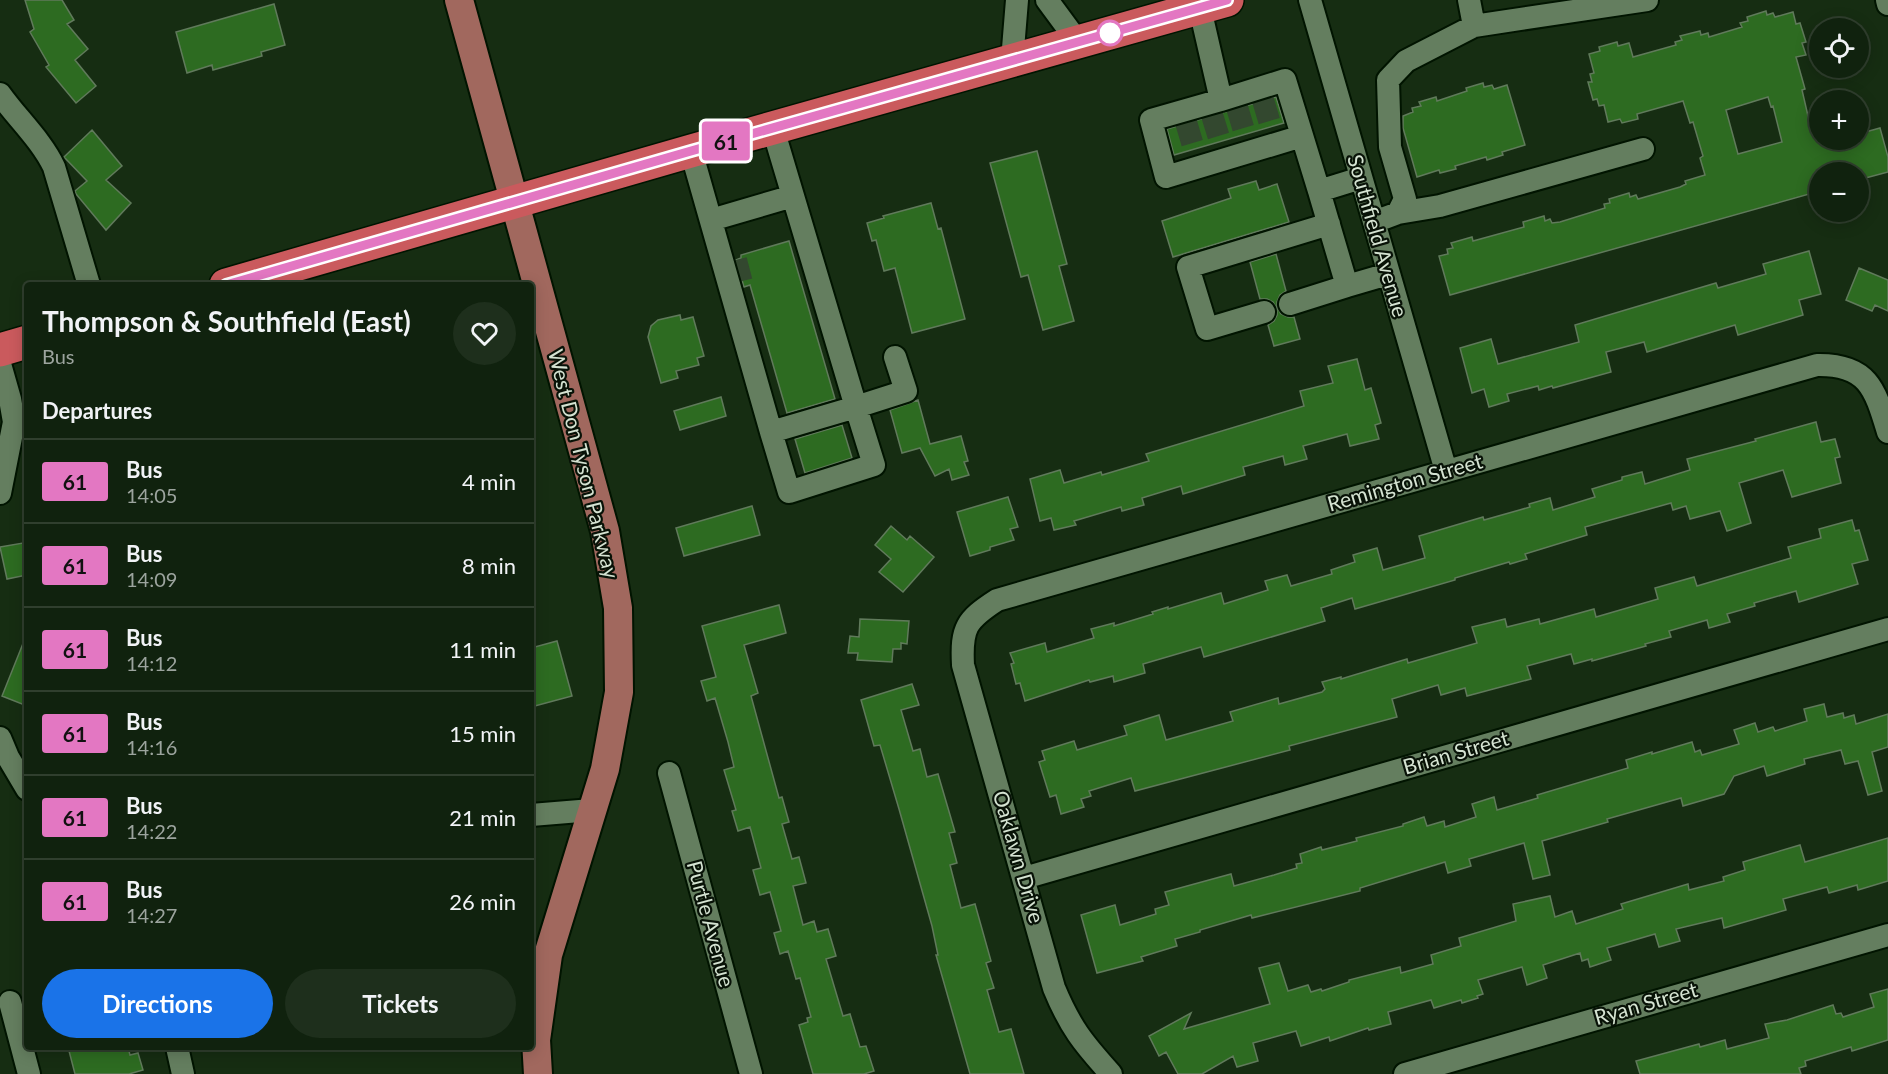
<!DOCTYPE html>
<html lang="en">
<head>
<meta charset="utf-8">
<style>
  :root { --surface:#10220e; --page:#1e2f1c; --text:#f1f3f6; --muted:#9ca49e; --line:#303f2e; --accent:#1a73e8 }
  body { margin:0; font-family:Lato,sans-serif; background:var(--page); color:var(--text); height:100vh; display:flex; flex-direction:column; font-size:22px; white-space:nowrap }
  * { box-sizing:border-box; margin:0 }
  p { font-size:20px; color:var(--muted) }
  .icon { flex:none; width:33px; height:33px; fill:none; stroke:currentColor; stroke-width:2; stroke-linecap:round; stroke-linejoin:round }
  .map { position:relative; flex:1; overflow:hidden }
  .drawer { position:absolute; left:24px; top:282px; width:510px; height:768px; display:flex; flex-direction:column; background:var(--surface); border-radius:6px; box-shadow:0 3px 15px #0003,0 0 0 2px var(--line) }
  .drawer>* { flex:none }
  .badge { padding:0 12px; border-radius:4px; font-size:21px; line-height:39px }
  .buttons { position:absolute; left:1809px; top:18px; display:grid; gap:12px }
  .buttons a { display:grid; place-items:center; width:60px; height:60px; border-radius:50%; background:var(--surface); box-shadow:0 3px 15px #0003,0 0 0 2px var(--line); font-size:30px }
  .map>.badge { position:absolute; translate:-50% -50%; box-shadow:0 0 0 3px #fff }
  h2 { padding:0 18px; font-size:22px; line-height:54px }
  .round { display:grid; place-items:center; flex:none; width:63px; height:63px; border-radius:32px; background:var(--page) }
  .overview { display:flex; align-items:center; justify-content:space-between; height:102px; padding:0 18px }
  h1 { font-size:28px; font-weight:700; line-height:45px }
  .primary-button { display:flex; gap:12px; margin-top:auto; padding:12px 18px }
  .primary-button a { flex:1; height:69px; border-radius:36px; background:var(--accent); color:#fff; font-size:24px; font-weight:700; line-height:69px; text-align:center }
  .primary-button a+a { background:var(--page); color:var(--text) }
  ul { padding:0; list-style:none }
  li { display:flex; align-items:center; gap:18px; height:84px; padding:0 18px; border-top:2px solid var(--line) }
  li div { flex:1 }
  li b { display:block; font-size:22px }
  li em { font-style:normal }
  li .badge { min-width:66px; font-weight:700; text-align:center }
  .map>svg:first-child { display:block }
  .building { fill:#2d6b21; stroke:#607a5b; stroke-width:1.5; fill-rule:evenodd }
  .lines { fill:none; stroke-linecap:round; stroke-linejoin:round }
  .minor-tunnel { stroke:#33482f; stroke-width:22; stroke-dasharray:22 11; stroke-linecap:butt }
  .minor-casing { stroke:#011400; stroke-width:26 }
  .major-casing { stroke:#011400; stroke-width:32 }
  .highway-casing { stroke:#011400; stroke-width:36 }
  .minor { stroke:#647e5f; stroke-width:22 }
  .major { stroke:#a1685e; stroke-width:28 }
  .highway { stroke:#ca5a5d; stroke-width:33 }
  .line-casing { stroke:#fff; stroke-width:14 }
  .line { stroke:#e377c2; stroke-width:9 }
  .stop-dot { fill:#fff; stroke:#e377c2; stroke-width:3 }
  .labels { text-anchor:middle; stroke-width:4.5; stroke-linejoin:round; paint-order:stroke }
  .street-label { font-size:21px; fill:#d5e3d2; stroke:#081207 }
</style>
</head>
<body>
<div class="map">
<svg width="1888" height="1074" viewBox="0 0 1888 1074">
  <rect width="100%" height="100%" fill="#162d12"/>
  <path class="building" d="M25,0H62L74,20L67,24L88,49L75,60L96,86L76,103L46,67L49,65L30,32L34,29Z
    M274,4L285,45L261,52L262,56L213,70L212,65L187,73L176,32Z
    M1766,11L1767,15L1773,13L1775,17L1793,12L1796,24L1800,23L1806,42L1802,43L1806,55L1796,57L1805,89L1802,90L1811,129H1815L1818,140H1858V134L1880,128L1888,157V172L1858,180V172H1820V191L1450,295L1439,256L1448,254L1447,249L1453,248L1451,243L1472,237L1473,241L1524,227L1523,222L1544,216L1545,221L1550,219L1552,223L1560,222L1605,208L1604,204L1610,203L1609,199L1629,193L1630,197L1636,195L1638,199L1680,187L1686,184L1685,181L1705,175L1700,158L1703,156L1693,122L1690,123L1683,101L1637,114L1638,119L1622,123L1620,119L1608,122L1604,105L1599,106L1597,99L1593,100L1588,82H1592L1590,74L1594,73L1589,54L1600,51L1599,47L1617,42L1618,46L1629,43L1633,57L1676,45L1675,42L1682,40L1680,36L1700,31L1701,35L1708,33L1709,37L1742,27L1740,23L1748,21L1747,17ZM1768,97L1771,107L1773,106L1782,142L1738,154L1726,110Z
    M1483,83L1484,87L1492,85L1494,89L1507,85L1525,145L1502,152L1503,155L1487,160L1486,157L1455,166L1456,169L1440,173L1439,170L1417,177L1403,128V116L1413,112L1412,108L1421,106L1419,102L1436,97L1437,101L1467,91L1466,88Z
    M1276,97L1284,123L1174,155L1167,129Z
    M92,130L122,166L106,180L131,203L106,230L76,194L75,191L87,181L64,157Z
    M1037,151L1067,264L1059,266L1074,321L1043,330L1028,275L1021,277L990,163Z
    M1256,181L1259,190L1277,184L1289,222L1173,257L1162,221L1231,198L1228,189Z
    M931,203L938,229L941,228L965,319L912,333L895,268L884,271L876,240L872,241L867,223L884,218L883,216Z
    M789,241L835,399L787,413L750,285L744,287L736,260L741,258V255Z
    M1809,251L1821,294L1799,300L1803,315L1738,335L1735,325L1647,352L1644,342L1606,352L1611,372L1553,388L1552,386L1539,390L1538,386L1507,394L1509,401L1489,407L1484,389L1472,393L1460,348L1491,339L1498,364L1579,342L1575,325L1716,283L1718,288L1766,274L1763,264Z
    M1276,254L1286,291L1280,295L1277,302V307L1281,314L1288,317H1294L1300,339L1274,346L1268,325L1274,321L1277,315V309L1273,302L1267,299H1260L1250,262Z
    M1859,268L1888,280V311L1875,305L1872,311L1846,300Z
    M680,315L681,320L693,317L704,356L697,358L699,365L676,371L678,378L661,383L648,337L651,326L658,320Z
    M1357,359L1365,390L1371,388L1381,423L1375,425L1379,439L1350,446L1347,434L1303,446L1307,459L1285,465L1283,456L1243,467L1245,475L1183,494L1181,486L1142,498L1144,505L1122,511L1121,507L1074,521L1076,525L1054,530L1051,518L1040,521L1030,479L1060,470L1064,483L1101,472L1102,475L1149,461L1146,454L1304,406L1300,391L1333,383L1328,366Z
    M721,397L726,416L680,430L674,411Z
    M918,400L930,444L961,436L968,461L964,462L969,475L952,480L949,469L935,476L920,448L902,453L890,410Z
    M1816,422L1821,442L1835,439L1840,457L1835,458L1841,483L1792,497L1783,470L1739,483L1751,523L1727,531L1720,511L1690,519L1686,506L1673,510L1671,503L1585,527L1587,535L1525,554L1527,559L1510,564L1509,562L1455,578V580L1355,609L1352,598L1321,608L1325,621L1204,657L1201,647L1143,664L1145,673L1114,682L1113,676L1090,682L1089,680L1025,701L1020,683L1016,684L1011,664L1014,663L1010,653L1045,643L1047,652L1094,638L1091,629L1114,623V626L1153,614L1152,612L1168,607V609L1221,593L1224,604L1268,590L1265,581L1287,575L1291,586L1332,574L1331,570L1355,562L1353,555L1377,548L1383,570L1425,558L1419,536L1483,517L1484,520L1530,507L1529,504L1550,498L1553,510L1595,497L1592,489L1622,480V477L1642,472L1645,484L1690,470L1687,459L1756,441L1755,439Z
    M842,425L852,458L805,473L795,439Z
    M1008,497L1018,527L1010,529L1014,540L990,547V550L970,556L957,512Z
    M752,506L760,535L684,556L676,528Z
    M1852,520L1855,531L1859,530L1868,560L1852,564L1858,584L1799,602L1796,591L1754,603L1755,606L1727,614L1730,622L1709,628L1707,620L1669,631L1671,637L1645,644L1646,646L1592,661V659L1574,664L1571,654L1527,666L1531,679L1467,696L1465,688L1441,695L1438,685L1392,699L1397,717L1289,746L1290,750L1135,791L1131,778L1089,791L1091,796L1081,799L1084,807L1061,814L1056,795L1050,797L1039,762L1045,760L1042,751L1074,741L1077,750L1127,735L1124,726L1159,715L1166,740L1233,721L1230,712L1278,698L1279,704L1322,692L1325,689L1322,682L1341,677V679L1407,659L1408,663L1477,643L1472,627L1505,619L1507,627L1539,619L1540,624L1594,609L1596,617L1658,599L1655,588L1694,577L1697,586L1791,558L1788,547L1821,538L1819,529Z
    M891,526L907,540L910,536L934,557L903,592L879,572L891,559L875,545Z
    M23,543L27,563V575L7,579L0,547Z
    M779,605L786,633L744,645L758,693L751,696L779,798L782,797L789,822L782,824L792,859L799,857L806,883L793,886L803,925L814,921L817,932L828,929L836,956L826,959L843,1016L850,1014L860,1047L866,1046L874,1071L864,1074H813L799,1025L808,1022L807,1018L811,1017L800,978L796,979L788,951L780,954L774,933L781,931L770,892L760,895L753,870L761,868L750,827L738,831L732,811L736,810L724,770L734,767L728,742L715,698L707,701L701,681L716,677L702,626Z
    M860,619L909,621L907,644L901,643V649H893L892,662L857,660L858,653H848L850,636L859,637Z
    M26,636H27V706L2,696Z
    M557,641L572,696L531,707V648Z
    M912,684L919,705L901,710L913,751L920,749L927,777L938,774L955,832L949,833L957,863L950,865L961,908L975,904L991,961L986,963L994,988L987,990L999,1032L1011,1029L1024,1074H970L936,955H938L932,926L899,809L880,745L874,746L861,700Z
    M1824,704L1827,717L1843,713L1844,718L1854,715L1856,724L1888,714V747L1872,752L1882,791L1868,795L1858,761L1845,764L1841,750L1804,759L1805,764L1767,776L1764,766L1734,776L1724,794L1683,806L1681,798L1607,819L1608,822L1542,841L1550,875L1533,879L1524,843L1469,859L1471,866L1448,873L1445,862L1360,888V891L1252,918L1251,915L1200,930V932L1175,939L1177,946L1141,957L1143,961L1097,973L1081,915L1115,905L1120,925L1156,914L1155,909L1169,905L1165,892L1231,874L1234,886L1274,875L1297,868L1296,864L1302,863L1300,854L1321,847L1322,850L1357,841L1356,838L1403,826V824L1424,817L1427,826L1444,821L1445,827L1476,817L1472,804L1494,797L1497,810L1538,798L1537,795L1628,768L1626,760L1652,752V754L1692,742L1695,752L1700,750L1702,755L1739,744L1734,730L1755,723L1758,732L1773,727L1775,731L1807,721L1804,709Z
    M1888,838V881L1858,890L1857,885L1829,893L1827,887L1783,899L1786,910L1724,928L1722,918L1676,929L1680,941L1659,947L1655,934L1607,948L1611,960L1590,967L1588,959L1582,961L1580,953L1543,965L1547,978L1527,985L1522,967L1478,980L1483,994L1477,996L1478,998L1462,1003L1461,1000L1434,1008L1431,1000L1388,1012L1391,1024L1369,1030L1368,1028L1330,1041L1329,1037L1301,1046L1296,1031L1253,1043L1258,1061L1237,1067L1233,1056L1202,1074H1178L1166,1052L1159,1056L1149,1036L1191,1013L1184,1029L1270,1004L1259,968L1279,963L1288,991L1308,985L1311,992L1321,989L1322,991L1349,982V980L1400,967L1401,973L1433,964L1431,955L1461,946L1459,938L1516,921L1513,904L1550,896L1555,917L1572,911L1576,924L1623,909L1621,904L1688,884L1689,890L1724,881L1723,877L1745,870L1743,862L1800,845L1805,862Z
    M1888,989V1040L1852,1051L1851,1047L1805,1061L1806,1066L1799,1068L1801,1074H1640L1636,1061L1699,1044L1700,1047L1725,1040L1727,1049L1769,1038L1765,1024L1787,1020L1833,1005L1836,1014L1841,1013L1843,1017L1874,1007L1870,994Z
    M68,1047H128L130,1055L138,1053L143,1070L129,1074H75Z"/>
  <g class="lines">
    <path class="minor-tunnel" d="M1263,100L1271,127
      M1237,107L1245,134
      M1212,115L1220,141
      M1186,122L1194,149
      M736,260L743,287"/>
    <g class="minor-casing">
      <path id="minor" d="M1047,0L1078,42
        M1198,0L1221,100L1285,80L1319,191L1361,178
        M1310,0L1446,471
        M1887,0L1888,4
        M1474,26L1647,0
        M1012,61L1017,0
        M0,94C17,118 42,141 54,167L89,285
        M1221,100L1151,120L1166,177L1302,136
        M691,151L771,432L856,407L773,129
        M1319,191L1347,286L1388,274
        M1398,213L1440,206L1643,149
        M711,220L793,196
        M1374,222L1398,213L1405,199L1390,147L1388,80L1406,61L1474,26L1469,0
        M1290,304L1347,286
        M1264,312L1207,329L1188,267L1329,224
        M0,364L10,399L14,422L0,493
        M771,432L789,492L874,465L856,407L906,391L895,357
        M0,738L8,757L27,789
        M669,773L751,1074
        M531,815L592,810
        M1024,878L1888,629
        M10,1002L29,1074
        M177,1047L183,1074
        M1111,1074C1083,1043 1070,1027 1054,988L963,665C961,628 966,620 997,600L1817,365C1868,364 1875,389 1888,432
        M1405,1074L1888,935"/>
    </g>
    <g class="major-casing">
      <path id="major" d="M459,0L605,531L618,608L619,692L605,769L548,955L536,1040L538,1074"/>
    </g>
    <g class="highway-casing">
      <path id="highway" d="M226,285L691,151L1227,0
        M0,350L27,342"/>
    </g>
    <use href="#minor" class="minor"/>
    <use href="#major" class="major"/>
    <use href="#highway" class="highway"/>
  </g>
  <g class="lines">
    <g class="line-casing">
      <path id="line" d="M226,285L691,151L1227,0"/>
    </g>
    <use href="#line" class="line"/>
  </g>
  <circle class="stop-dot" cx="1110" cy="33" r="12"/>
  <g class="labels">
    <g class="street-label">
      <text transform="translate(1377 236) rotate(74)" y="7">Southfield Avenue</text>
      <text transform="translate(583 464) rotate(76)" y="7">West Don Tyson Parkway</text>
      <text transform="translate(1405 483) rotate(-16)" y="7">Remington Street</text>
      <text transform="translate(1456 753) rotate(-16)" y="7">Brian Street</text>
      <text transform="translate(1018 857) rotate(74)" y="7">Oaklawn Drive</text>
      <text transform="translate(710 924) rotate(75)" y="7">Purtle Avenue</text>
      <text transform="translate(1646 1004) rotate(-16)" y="7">Ryan Street</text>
    </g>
  </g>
</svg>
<div class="buttons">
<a><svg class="icon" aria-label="locate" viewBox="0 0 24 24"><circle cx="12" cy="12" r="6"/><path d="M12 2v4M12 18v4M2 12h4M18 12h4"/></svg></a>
<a>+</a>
<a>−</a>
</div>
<b class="badge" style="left:726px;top:141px;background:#e377c2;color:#111">61</b>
<section class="drawer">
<div class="overview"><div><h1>Thompson &amp; Southfield (East)</h1><p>Bus</p></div><a class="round"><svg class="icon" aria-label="heart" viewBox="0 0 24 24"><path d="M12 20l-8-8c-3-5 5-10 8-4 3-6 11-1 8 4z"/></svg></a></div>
<h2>Departures</h2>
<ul>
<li><span class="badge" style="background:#e377c2;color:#111">61</span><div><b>Bus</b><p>14:05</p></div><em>4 min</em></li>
<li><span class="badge" style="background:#e377c2;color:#111">61</span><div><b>Bus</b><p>14:09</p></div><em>8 min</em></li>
<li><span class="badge" style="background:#e377c2;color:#111">61</span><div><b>Bus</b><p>14:12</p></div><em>11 min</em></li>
<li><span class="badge" style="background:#e377c2;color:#111">61</span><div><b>Bus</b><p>14:16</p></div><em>15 min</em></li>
<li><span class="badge" style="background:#e377c2;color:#111">61</span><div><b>Bus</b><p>14:22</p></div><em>21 min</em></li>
<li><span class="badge" style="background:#e377c2;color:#111">61</span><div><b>Bus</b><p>14:27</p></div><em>26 min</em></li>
</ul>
<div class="primary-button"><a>Directions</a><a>Tickets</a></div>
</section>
</div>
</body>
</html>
